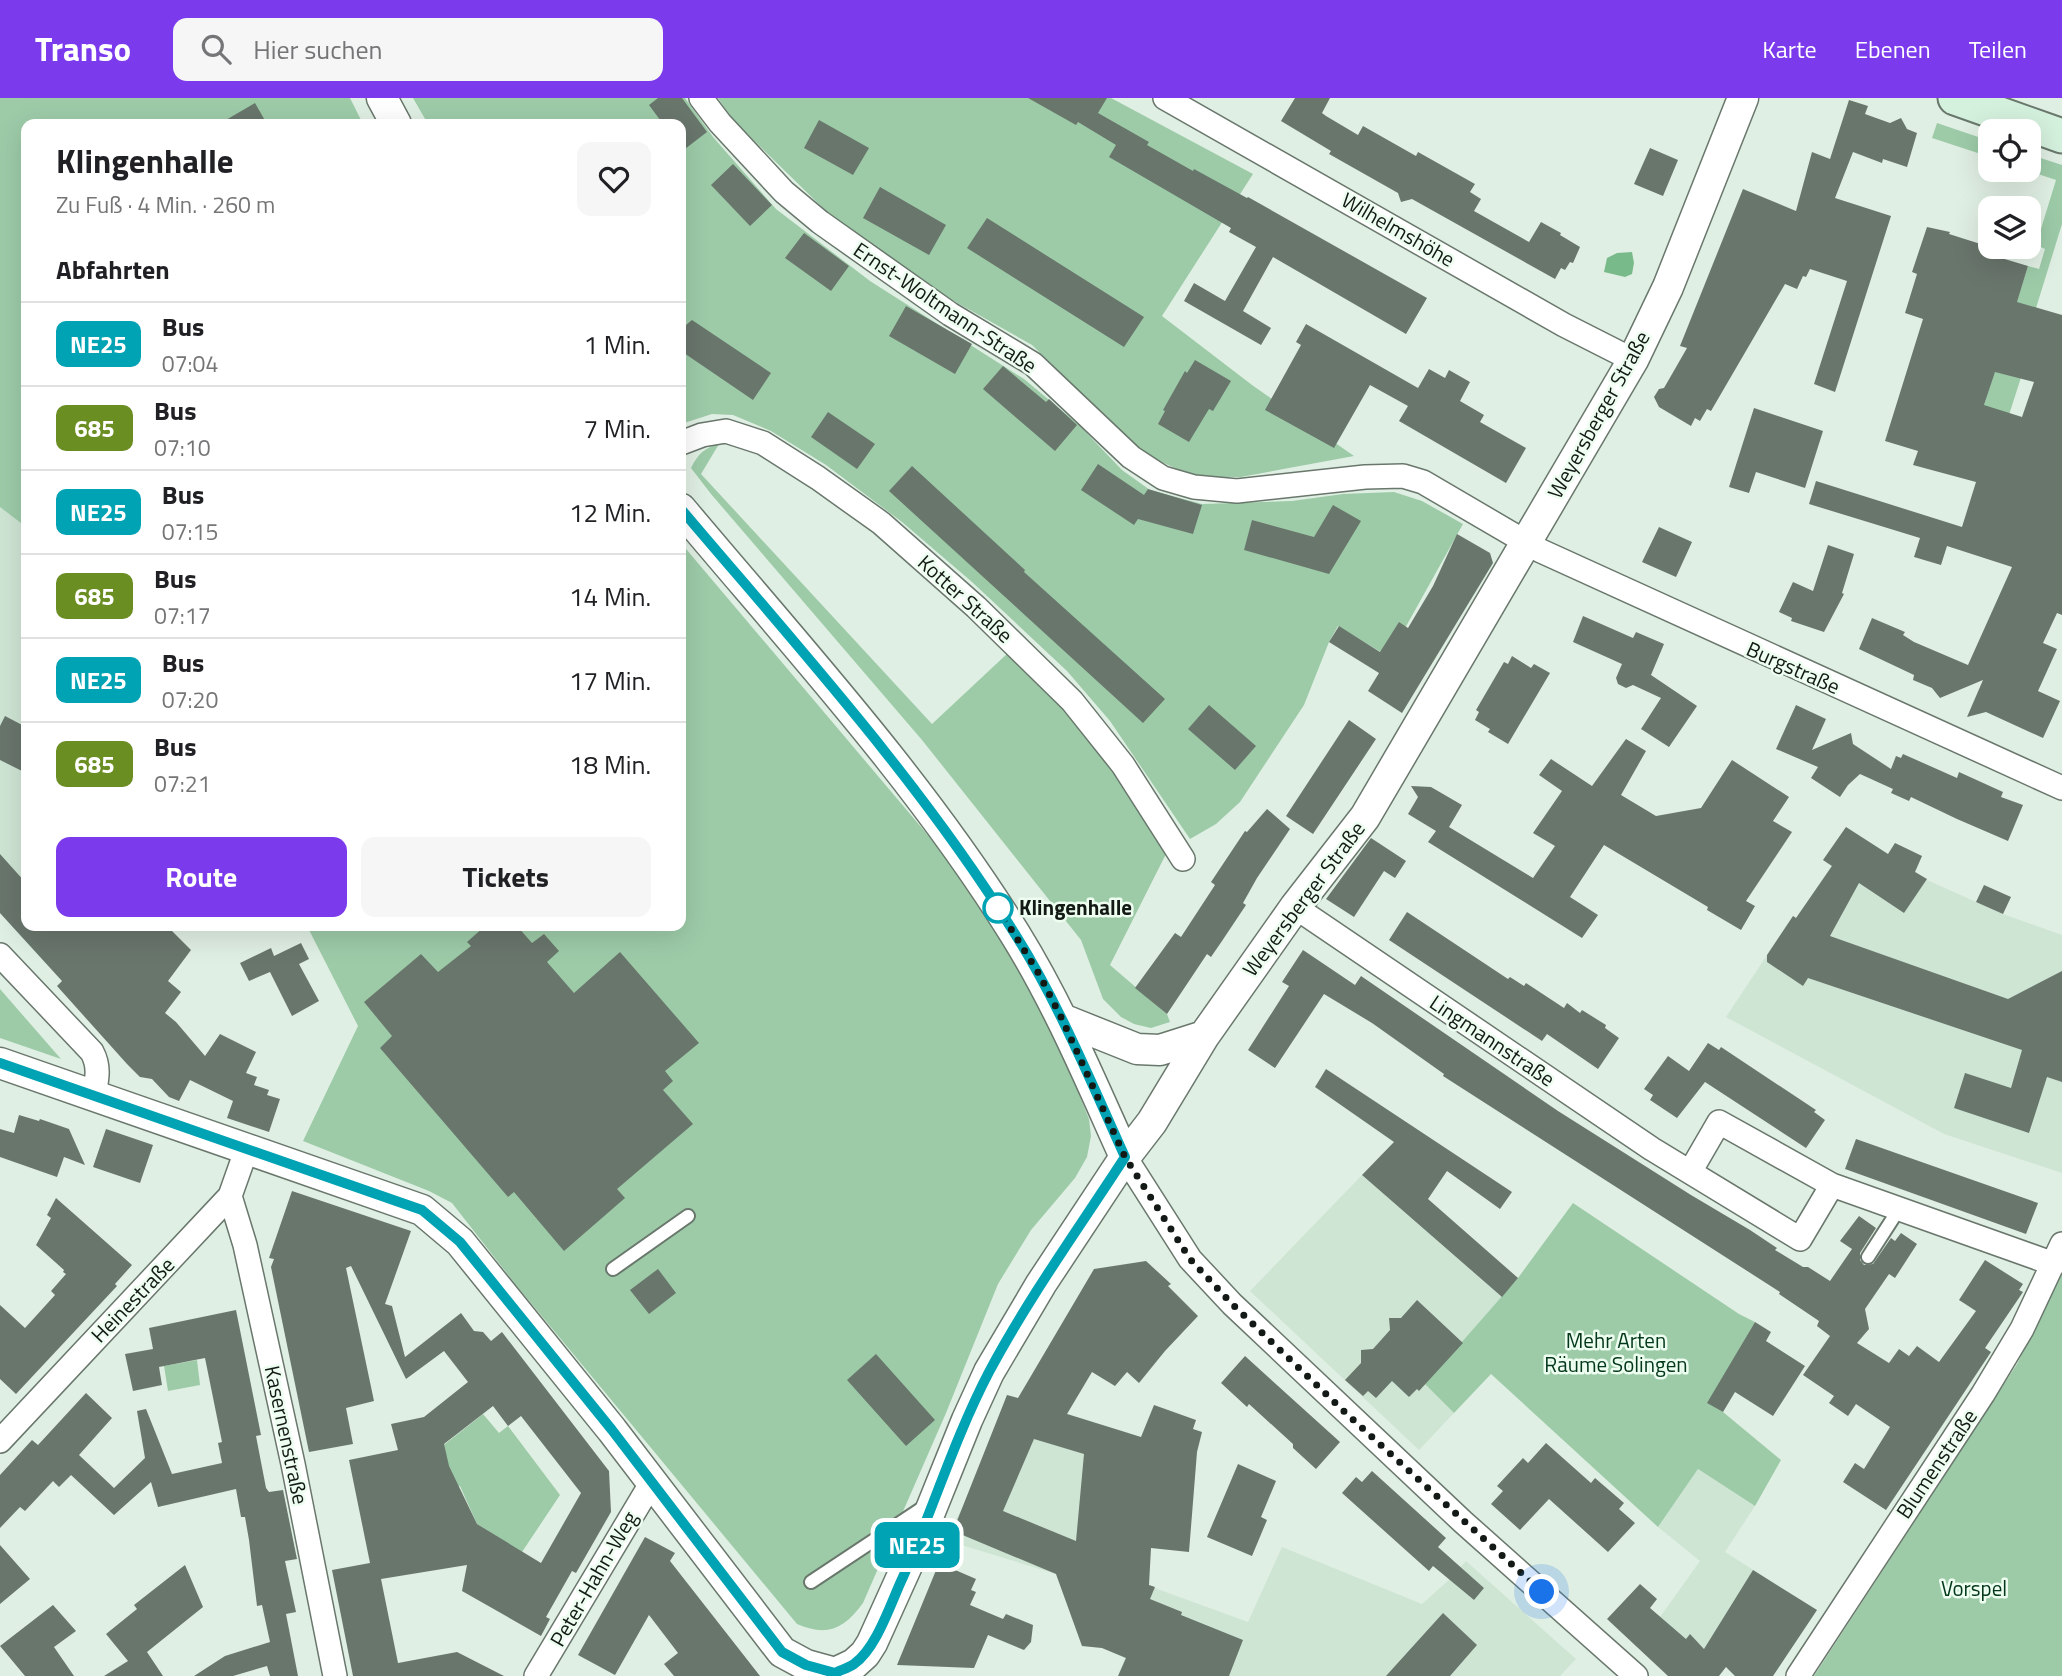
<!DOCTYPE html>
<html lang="de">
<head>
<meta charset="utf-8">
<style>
  :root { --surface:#fff; --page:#f6f6f6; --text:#202124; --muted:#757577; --line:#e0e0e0; --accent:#7c3aed }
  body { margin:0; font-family:"Titillium Web",sans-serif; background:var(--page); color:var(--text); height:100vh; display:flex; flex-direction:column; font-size:26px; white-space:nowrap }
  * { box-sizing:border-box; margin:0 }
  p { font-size:23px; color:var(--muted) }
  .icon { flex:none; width:38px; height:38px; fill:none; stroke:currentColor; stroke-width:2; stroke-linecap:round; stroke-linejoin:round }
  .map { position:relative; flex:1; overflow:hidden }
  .panel { position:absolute; left:21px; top:21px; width:665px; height:812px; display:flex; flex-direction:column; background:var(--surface); border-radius:14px; box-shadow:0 7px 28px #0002 }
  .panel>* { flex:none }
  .badge { padding:0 14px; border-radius:10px; font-size:24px; line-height:46px }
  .fabs { position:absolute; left:1978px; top:21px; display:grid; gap:14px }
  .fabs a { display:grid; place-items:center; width:63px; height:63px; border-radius:14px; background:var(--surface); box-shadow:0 7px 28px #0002; font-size:35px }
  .you { position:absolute; width:35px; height:35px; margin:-18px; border:5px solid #fff; border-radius:50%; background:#1a73e8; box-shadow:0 0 0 10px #1a73e833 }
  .map>.badge { position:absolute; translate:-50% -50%; box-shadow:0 0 0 4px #fff }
  h2 { padding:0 35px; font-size:26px; line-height:63px }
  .round { display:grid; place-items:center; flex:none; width:74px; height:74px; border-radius:14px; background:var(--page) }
  .overview { display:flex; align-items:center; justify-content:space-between; height:119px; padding:0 35px }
  h1 { font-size:33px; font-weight:700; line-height:52px }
  .button { display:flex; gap:14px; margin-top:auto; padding:14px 35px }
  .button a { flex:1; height:80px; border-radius:14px; background:var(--accent); color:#fff; font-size:28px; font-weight:700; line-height:80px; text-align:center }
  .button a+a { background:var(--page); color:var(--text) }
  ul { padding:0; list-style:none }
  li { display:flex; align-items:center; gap:21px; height:84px; padding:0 35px; border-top:2px solid var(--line) }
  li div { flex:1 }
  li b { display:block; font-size:26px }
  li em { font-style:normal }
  li .badge { min-width:77px; font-weight:700; text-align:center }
  header { display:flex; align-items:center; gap:42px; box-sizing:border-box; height:98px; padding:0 35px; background:var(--accent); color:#fff }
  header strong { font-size:33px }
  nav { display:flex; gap:38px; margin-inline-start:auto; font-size:24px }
  .search { width:490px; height:63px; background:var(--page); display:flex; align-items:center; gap:18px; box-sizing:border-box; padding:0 24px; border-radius:14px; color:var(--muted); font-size:26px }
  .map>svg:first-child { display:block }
  .built { fill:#cfe5d4 }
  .green { fill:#9dcba8 }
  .water { fill:#79ba8a }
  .building { fill:#69766c; fill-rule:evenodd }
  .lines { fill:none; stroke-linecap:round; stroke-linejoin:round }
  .service-casing { stroke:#69776c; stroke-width:16 }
  .minor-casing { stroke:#69776c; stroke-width:26 }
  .tertiary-casing { stroke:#69776c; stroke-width:33 }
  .secondary-casing { stroke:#69776c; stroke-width:37 }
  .service { stroke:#fff; stroke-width:12 }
  .minor { stroke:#fff; stroke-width:23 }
  .tertiary { stroke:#fff; stroke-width:30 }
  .secondary { stroke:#d4f1dd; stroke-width:33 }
  .line-casing { stroke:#fff; stroke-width:16 }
  .line { stroke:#00a3b4; stroke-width:10 }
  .walk { stroke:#131914; stroke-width:7; stroke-dasharray:0 12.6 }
  .stop-dot { fill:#fff; stroke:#00a3b4; stroke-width:3.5 }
  .labels { text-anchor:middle; stroke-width:5; stroke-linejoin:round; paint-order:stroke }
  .street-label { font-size:21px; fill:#131914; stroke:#edfdf0 }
  .stop-label { font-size:21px; font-weight:bold; fill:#131914; stroke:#edfdf0; text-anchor:start }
  .park-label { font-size:21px; fill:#033719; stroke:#edfdf0 }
</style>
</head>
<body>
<header>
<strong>Transo</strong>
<div class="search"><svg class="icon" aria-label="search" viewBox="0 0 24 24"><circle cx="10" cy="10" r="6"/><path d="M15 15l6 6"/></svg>Hier suchen</div>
<nav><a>Karte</a><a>Ebenen</a><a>Teilen</a></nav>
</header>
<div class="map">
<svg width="2062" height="1578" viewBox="0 0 2062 1578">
  <rect width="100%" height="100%" fill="#e0efe3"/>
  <path class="built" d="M0,409L26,429V828H122L62,883L0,815Z
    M1846,729L1888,756L1895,745L1922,758L1915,773L1927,782L2003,816L2062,837V1075L1944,1036L1726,919L1793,818L1797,820L1831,768L1823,762Z
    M1362,1077L1502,1199L1426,1286L1454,1315L1419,1352L1250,1193Z
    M1007,1297L1129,1335L1130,1481L1248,1524L1282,1449L1422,1506L1450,1481L1466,1463L1576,1561L1560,1578H1118L1125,1560L1102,1550L1082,1548L1056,1476L945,1442L968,1399Z
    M1698,1371L1755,1408L1725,1454L1817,1512L1775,1575L1716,1561L1690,1537L1686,1541L1660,1519L1700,1463L1658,1429Z"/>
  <path class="green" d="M0,0H350L363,26H26V429L0,409Z
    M413,0H685L713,39L776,111L870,183L1024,281L1078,326L1122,372L1150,392L1202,406L1292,403L1343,396L1394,394L1422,403L1463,426L1389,559L1338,528L1329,544L1304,607L1240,704L1216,726L1190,741L1110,623L1067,573L972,484L902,424L826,367L771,333L733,317L712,316L681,326V26H428Z
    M718,0H1111L1253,76L1162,218L1252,287L1354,358L1241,379H1194L1151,359L1130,343L1032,247L945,198L829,116L733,22Z
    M1937,25L1990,43V59L1932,40Z
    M2028,56L2062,67V126L2028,236L2034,239L1999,348L1965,367L2028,168L2039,171L2045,151L2036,147L2056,82L2026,72H2028Z
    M719,346L701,376L932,626L1009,554L1056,598L1123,684L1166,756L1110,867L1167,916L1170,924L1151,930L1134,926L1121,919L1103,901L1081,842L922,642L711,396L691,370C698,356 704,350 719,346Z
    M681,445L954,768L995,829L1033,895L1062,954L1089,1021L1091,1038L1087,1059L1075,1080L1031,1132L998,1186L946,1315L863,1505C844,1531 827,1539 797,1526L516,1187L452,1105L429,1093L303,1043L358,928L307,828H681Z
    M0,891L61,961L0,940Z
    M1573,1105L1739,1216L1755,1224L1708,1305L1723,1314L1781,1362L1755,1408L1698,1371L1658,1429L1491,1276L1454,1315L1425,1286L1518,1180Z
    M2062,1173V1578H1814L2017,1266Z
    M197,1262L200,1287L168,1293L164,1268Z
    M483,1316L499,1335L508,1328L560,1397L522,1454L477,1426L460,1388L453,1389L440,1350Z"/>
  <path class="water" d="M1632,154L1634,165L1632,176L1625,179L1604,174L1607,160L1617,155Z"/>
  <path class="building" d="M658,0H682L707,34L681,54V26H663L649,7Z
    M1028,0H1107L1098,15L1149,44L1147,47L1193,73L1194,71L1247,100L1248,99L1427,200L1406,236L1273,159L1243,213L1271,230L1261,247L1184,203L1194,185L1225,203L1256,149L1229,134L1231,130L1109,59L1116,47L1078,24L1076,27Z
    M1295,0H1330L1322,15L1326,18L1358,37L1363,28L1416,58L1418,54L1475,86L1470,94L1481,101L1474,113L1529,144L1541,124L1561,135L1560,137L1580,149L1573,165L1570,164L1565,172L1561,170L1555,181L1412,101L1401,104L1398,95L1329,56L1331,53L1281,23Z
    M1849,2L1868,8L1865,16L1890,25L1901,20L1907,31L1917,35L1907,69L1883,61L1882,65L1853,54L1835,100L1891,118L1835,294L1814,286L1847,183L1810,171L1806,179L1803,178L1797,191L1785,186L1711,313L1707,311L1700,323L1695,320L1691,328L1659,309L1654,299L1659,291L1664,290L1687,250L1680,248L1743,91L1796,113L1812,54L1830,61Z
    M255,5L267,26H219Z
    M819,22L869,50L853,77L804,50Z
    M1650,50L1678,62L1663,98L1634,86Z
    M733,66L772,107L750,128L711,87Z
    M880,89L946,127L929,157L863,120Z
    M987,120L1144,219L1124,249L967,150Z
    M1927,129L1950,134L1949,136L1990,149L1988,156L2028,168L2017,204L2062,217V517L2057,515L2043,545L2057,551L2038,593L2060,603L2043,640L1986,614L1967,619L1983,582L1940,600L1932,590L1913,582L1914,577L1859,551L1872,520L1905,534L1903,537L1914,544L1968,567L2012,469L1947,448L1941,467L1914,459L1920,440L1809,406L1816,383L1962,429L1976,384L1913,367L1918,353L1885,343L1923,221L1905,215L1917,176L1912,174ZM1995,274L2034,284L2022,319L1984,307Z
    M804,135L849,168L831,193L785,160Z
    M906,208L972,246L955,276L889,238Z
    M692,222L771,275L753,302L681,253V231Z
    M1306,226L1418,290L1429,271L1445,280L1449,272L1470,284L1460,303L1484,317L1480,324L1526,350L1506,385L1399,323L1408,308L1370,287L1334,350L1265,312L1301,247L1296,244Z
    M1195,262L1231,283L1213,313L1209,311L1189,344L1158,326L1165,313L1163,312L1185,273L1187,275Z
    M1003,268L1046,304L1049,301L1077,327L1055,353L983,291Z
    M1754,310L1823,333L1805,390L1756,374L1749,395L1729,389Z
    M828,314L875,346L857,371L811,339Z
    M1098,366L1144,397L1148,391L1202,407L1193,436L1138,421L1134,427L1081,392Z
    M912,368L1025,472L1024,474L1165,601L1143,625L889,393Z
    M1333,407L1361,423L1329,476L1244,452L1252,422L1314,439Z
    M1659,429L1692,444L1676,479L1642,464Z
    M1457,436L1490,455L1493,465L1402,615L1368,593L1379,575L1329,544L1339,528L1380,554L1399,524L1408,530L1433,488Z
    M1828,447L1854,456L1842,495L1844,496L1824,534L1791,523L1792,520L1779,514L1793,484L1813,493Z
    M1583,518L1633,540L1636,534L1664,546L1651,577L1697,608L1669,649L1641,631L1661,600L1633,587L1626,590L1618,586L1616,580L1622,566L1573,544Z
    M1512,558L1531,570L1534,566L1550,575L1508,646L1488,634L1490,631L1475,622L1479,614L1476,612L1504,564L1508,566Z
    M1209,607L1256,648L1235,672L1188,631Z
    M1796,607L1826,621L1812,652L1851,635L1853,646L1891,671L1896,658L1901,660L1903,656L1957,680L1959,674L2003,694L2001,699L2023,707L2008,743L1957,721L1911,699L1909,703L1891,695L1893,691L1860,676L1848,687L1840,699L1811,680L1818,669L1776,651Z
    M5,618L26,629V675L0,662V628Z
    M1349,622L1376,641L1313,736L1286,718Z
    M1626,641L1646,653L1621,697L1656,718L1701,710L1732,662L1789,699L1773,723L1792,734L1746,803L1755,808L1741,832L1707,812L1708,809L1604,747L1570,799L1598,817L1582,840L1428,744L1436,733L1408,716L1418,699L1411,688L1431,689L1462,707L1449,729L1533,780L1555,748L1533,735L1562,693L1539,677L1551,661L1592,688Z
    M1267,711L1290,731L1257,780L1243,805L1246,807L1222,843L1211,859L1207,856L1167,916L1135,890L1175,835L1181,839L1215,787L1211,784L1245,733L1247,734Z
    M1846,729L1888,756L1895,745L1922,758L1915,774L1927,781L1904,815L1859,785L1830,838L2008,901L2062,873V984L2047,979L2029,1035L1954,1010L1965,975L2011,990L2022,952L1808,880L1803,888L1767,864V857L1793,818L1796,820L1832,768L1823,762Z
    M1371,740L1406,763L1395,780L1384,773L1354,819L1326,801Z
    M0,756L26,785V828H167L191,852L168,883L181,894L165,915L176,924L205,958L220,936L256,954L246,975L257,979L254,987L269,992L267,997L280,1001L269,1034L227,1020L233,1003L190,982L179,1003L169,999L152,981L140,979L127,966L57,888L62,883L0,815Z
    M1984,787L2011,799L2003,816L1976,804Z
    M1407,814L1508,881L1510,879L1524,888L1526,885L1564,910L1567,905L1580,915L1582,912L1606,927L1605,930L1619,940L1598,971L1547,936L1542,943L1389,842Z
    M485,828H517L532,845L544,836L559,853L547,864L574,895L620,854L699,945L665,973L673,983L663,992L693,1026L617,1091L625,1100L564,1153L514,1094L508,1099L380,950L392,938L364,904L421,856L438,874L471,848L467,844Z
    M301,845L309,861L299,866L319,903L292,918L270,874L249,883L240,865L271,850L274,858Z
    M1303,852L1355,887L1361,878L1558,1013L1691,1097L1750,1132L1777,1150L1775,1152L1803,1169H1808L1830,1183L1852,1151L1840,1143L1859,1118L1876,1130L1860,1155V1162L1864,1167L1873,1166L1891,1140L1895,1143L1901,1135L1917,1146L1895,1180L1889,1176L1865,1211L1869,1231L1857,1245L1889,1265L1899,1251L1909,1258L1917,1248L1939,1264L1976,1213L1959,1202L1985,1162L2023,1186L2019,1192L2023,1194L1985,1250L1991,1254L1886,1412L1843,1384L1855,1365L1864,1371L1890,1329L1856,1306L1848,1318L1829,1305L1834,1298L1803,1277L1830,1238L1817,1228L1819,1223L1779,1196L1780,1194L1443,978L1444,976L1372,925L1324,896L1275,970L1248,952L1289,888L1282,884Z
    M1708,945L1719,952L1721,949L1816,1012L1814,1014L1825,1022L1806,1050L1705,984L1677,1020L1650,1002L1653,997L1644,991L1668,958L1689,973Z
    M1326,971L1512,1094L1500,1111L1447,1073L1428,1101L1518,1180L1502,1199L1362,1077L1394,1044L1315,989Z
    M19,1017L39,1023L40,1021L69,1031L85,1067L64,1059L57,1079L0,1059V1031L14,1035Z
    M106,1031L153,1047L140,1085L93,1069Z
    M1856,1041L2038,1105L2026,1136L1845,1071Z
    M292,1093L411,1133L385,1206L392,1208L405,1259L461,1215L474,1233L483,1234L491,1243L502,1234L609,1373L611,1414L576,1475L572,1473L546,1519L550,1521L541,1538L462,1493L467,1467L381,1481L398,1565L457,1554L504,1578H353L332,1472L370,1465L349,1362L398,1352L391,1326L424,1319L468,1284L444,1253L406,1281L351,1168L346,1170L374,1303L346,1310L353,1346L309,1354L271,1169L274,1161L269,1160ZM493,1308L508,1328L521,1318L581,1395L541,1465L477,1426L449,1368L444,1346Z
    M56,1100L132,1167L115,1186L117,1188L16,1296L0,1281V1207L25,1230L55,1197L51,1193L66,1176L63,1174L64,1172L36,1147L51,1120L47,1117Z
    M1146,1163L1171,1186L1168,1188L1198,1218L1165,1253L1139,1285L1127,1274L1115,1288L1092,1274L1067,1316L1141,1339L1154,1307L1196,1322L1193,1331L1202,1334L1197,1354L1189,1454L1151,1450L1149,1487L1155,1489L1150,1501L1182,1514L1181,1517L1243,1542L1229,1578H1118L1126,1560L1102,1550L1082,1548L1056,1476L953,1433L1007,1297L1018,1300L1094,1171ZM1034,1341L1084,1356L1076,1443L1003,1413Z
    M658,1171L676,1195L649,1216L630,1192Z
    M1417,1202L1463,1245L1419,1293L1417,1291L1409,1299L1392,1283L1376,1300L1368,1293L1363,1298L1345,1282L1361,1265V1252L1373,1251L1390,1232L1389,1220H1401Z
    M236,1212L261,1337L256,1338L266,1390L269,1394L283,1392L297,1461L285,1463L296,1514L286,1516L298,1578H270L267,1568L233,1578H194L225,1558L270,1544L262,1507L257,1508L249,1442L245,1419H241L236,1391L158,1409L151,1384L114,1417L71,1377L59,1389L53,1383L25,1413L20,1409L0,1430V1377L32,1342L38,1347L86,1295L112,1320L79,1357L114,1390L145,1360L137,1313L146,1311L172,1376L222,1365L218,1345L222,1344L205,1260L159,1269L162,1287L133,1293L125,1256L153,1251L149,1230Z
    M1755,1224L1771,1234L1766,1243L1805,1268L1773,1318L1735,1294L1723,1314L1707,1305Z
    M876,1256L935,1322L906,1348L847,1282Z
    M1245,1258L1340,1344L1316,1371L1293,1350V1346L1249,1306L1247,1309L1221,1285Z
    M1546,1345L1591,1385L1595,1380L1624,1405L1619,1411L1635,1425L1608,1454L1549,1401L1520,1432L1491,1406L1503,1393L1497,1388L1523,1360L1528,1365Z
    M1238,1366L1276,1383L1261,1419L1267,1422L1252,1458L1207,1439Z
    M1372,1373L1446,1440L1438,1449L1484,1490L1474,1502L1433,1468L1429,1473L1342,1395L1356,1379L1362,1384Z
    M645,1439L675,1455L670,1463L760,1578H674L664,1566L678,1555L649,1517L615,1577L578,1557Z
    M0,1447L30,1481L0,1506Z
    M939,1465L976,1481L971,1492L976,1494L970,1507L1003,1521L1006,1516L1033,1527L1031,1544L1024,1552L988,1537L974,1570L897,1567Z
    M185,1467L203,1509L147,1554L163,1578H104L128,1563L106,1536L137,1511L134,1507Z
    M1753,1472L1817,1512L1773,1578H1735L1726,1569L1719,1578H1668L1607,1521L1640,1486L1657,1501L1650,1510L1686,1541L1690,1536L1704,1551Z
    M53,1507L76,1533L54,1549L74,1578H25L0,1548Z
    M1443,1515L1477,1547L1450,1578H1386Z"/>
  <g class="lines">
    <g class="service-casing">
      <path id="service" d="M1868,1159L1899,1111
        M613,1171L688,1118
        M811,1484L924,1409"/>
    </g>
    <g class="minor-casing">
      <path id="minor" d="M701,0L720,25L784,94L820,124L950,216L1033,266L1131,359L1163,380L1194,389L1237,393L1365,379L1403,378L1423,384L1541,453L2062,690
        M1165,0L1564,227L1633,262
        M681,345L702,337L726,333L763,345L818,380L881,425L976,509L1072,603L1123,667L1183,761
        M1295,809L1652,1051L1800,1141L1832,1087L1719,1024L1690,1074
        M0,857L92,954C100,969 97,981 94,997
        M1125,1059L1190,1161L1232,1206L1463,1424L1636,1578
        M1832,1087L2054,1166
        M230,1098L245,1147L293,1366L335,1578
        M0,1343L230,1098L247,1050
        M536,1578L652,1384
        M1798,1578L1983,1296L2022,1231L2062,1146"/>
    </g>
    <g class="tertiary-casing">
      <path id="tertiary" d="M382,0L396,26
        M681,411C796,548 920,683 1015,836C1059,907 1091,984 1125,1059
        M1062,921L1137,951L1160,952L1204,938
        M0,965L422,1112L460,1144L612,1332L782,1554L806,1567L835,1575L854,1566L865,1556L872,1545L919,1441L967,1322L989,1274L1041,1186L1125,1059L1152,1024L1204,938L1295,809L1365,719L1633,262L1668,189L1743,0"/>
    </g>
    <g class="secondary-casing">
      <path id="secondary" d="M1955,0L2062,38"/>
    </g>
    <use href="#service" class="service"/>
    <use href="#minor" class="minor"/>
    <use href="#tertiary" class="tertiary"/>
    <use href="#secondary" class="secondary"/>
  </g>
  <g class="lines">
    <g class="line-casing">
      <path id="line" d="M0,965L422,1112L460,1144L612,1332L782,1554L806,1567L835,1575C841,1572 848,1570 854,1566C877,1550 891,1504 903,1479C933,1411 955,1339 989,1274C1029,1199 1079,1130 1125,1059C1091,984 1059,906 1015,836C920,683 797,548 681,411"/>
    </g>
    <use href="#line" class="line"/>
    <path class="walk" d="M998,810L1039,876L1062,921L1125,1059L1190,1161L1232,1206L1348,1317L1542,1494"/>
  </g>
  <circle class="stop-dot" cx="998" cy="810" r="14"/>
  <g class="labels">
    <g class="street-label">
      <text transform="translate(1398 132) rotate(30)" y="7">Wilhelmshöhe</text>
      <text transform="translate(945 210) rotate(34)" y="7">Ernst-Woltmann-Straße</text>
      <text transform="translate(1599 317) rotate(-61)" y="7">Weyersberger Straße</text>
      <text transform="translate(965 501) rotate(42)" y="7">Kotter Straße</text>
      <text transform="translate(1793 570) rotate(24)" y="7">Burgstraße</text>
      <text transform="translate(1304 801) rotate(-53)" y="7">Weyersberger Straße</text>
      <text transform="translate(1492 943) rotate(34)" y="7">Lingmannstraße</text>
      <text transform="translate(133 1202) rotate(-46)" y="7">Heinestraße</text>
      <text transform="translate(286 1337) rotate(78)" y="7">Kasernenstraße</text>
      <text transform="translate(1937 1366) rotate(-56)" y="7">Blumenstraße</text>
      <text transform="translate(594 1481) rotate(-60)" y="7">Peter-Hahn-Weg</text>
    </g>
    <g class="stop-label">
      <text x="1019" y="817">Klingenhalle</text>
    </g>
    <g class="park-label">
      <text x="1616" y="1250">Mehr Arten<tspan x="1616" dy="24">Räume Solingen</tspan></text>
      <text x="1974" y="1498">Vorspel</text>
    </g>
  </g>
</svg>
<div class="fabs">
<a><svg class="icon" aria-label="locate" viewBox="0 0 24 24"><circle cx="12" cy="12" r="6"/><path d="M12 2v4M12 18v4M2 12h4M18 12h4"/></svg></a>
<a><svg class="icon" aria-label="layers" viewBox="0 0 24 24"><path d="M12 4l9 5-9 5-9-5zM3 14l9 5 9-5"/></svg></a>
</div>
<div class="you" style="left:1542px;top:1494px"></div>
<b class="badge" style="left:917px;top:1447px;background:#00a3b4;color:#fff">NE25</b>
<section class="panel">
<div class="overview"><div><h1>Klingenhalle</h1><p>Zu Fuß · 4 Min. · 260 m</p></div><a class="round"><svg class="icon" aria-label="heart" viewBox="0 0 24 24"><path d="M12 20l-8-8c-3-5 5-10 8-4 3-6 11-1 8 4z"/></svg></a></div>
<h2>Abfahrten</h2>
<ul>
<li><span class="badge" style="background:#00a3b4;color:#fff">NE25</span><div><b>Bus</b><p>07:04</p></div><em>1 Min.</em></li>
<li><span class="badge" style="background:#6b8e23;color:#fff">685</span><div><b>Bus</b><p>07:10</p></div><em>7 Min.</em></li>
<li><span class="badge" style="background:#00a3b4;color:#fff">NE25</span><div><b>Bus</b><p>07:15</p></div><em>12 Min.</em></li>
<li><span class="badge" style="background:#6b8e23;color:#fff">685</span><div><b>Bus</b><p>07:17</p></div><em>14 Min.</em></li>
<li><span class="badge" style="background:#00a3b4;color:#fff">NE25</span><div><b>Bus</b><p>07:20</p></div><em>17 Min.</em></li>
<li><span class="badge" style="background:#6b8e23;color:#fff">685</span><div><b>Bus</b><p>07:21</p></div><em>18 Min.</em></li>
</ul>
<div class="button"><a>Route</a><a>Tickets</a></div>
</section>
</div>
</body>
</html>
